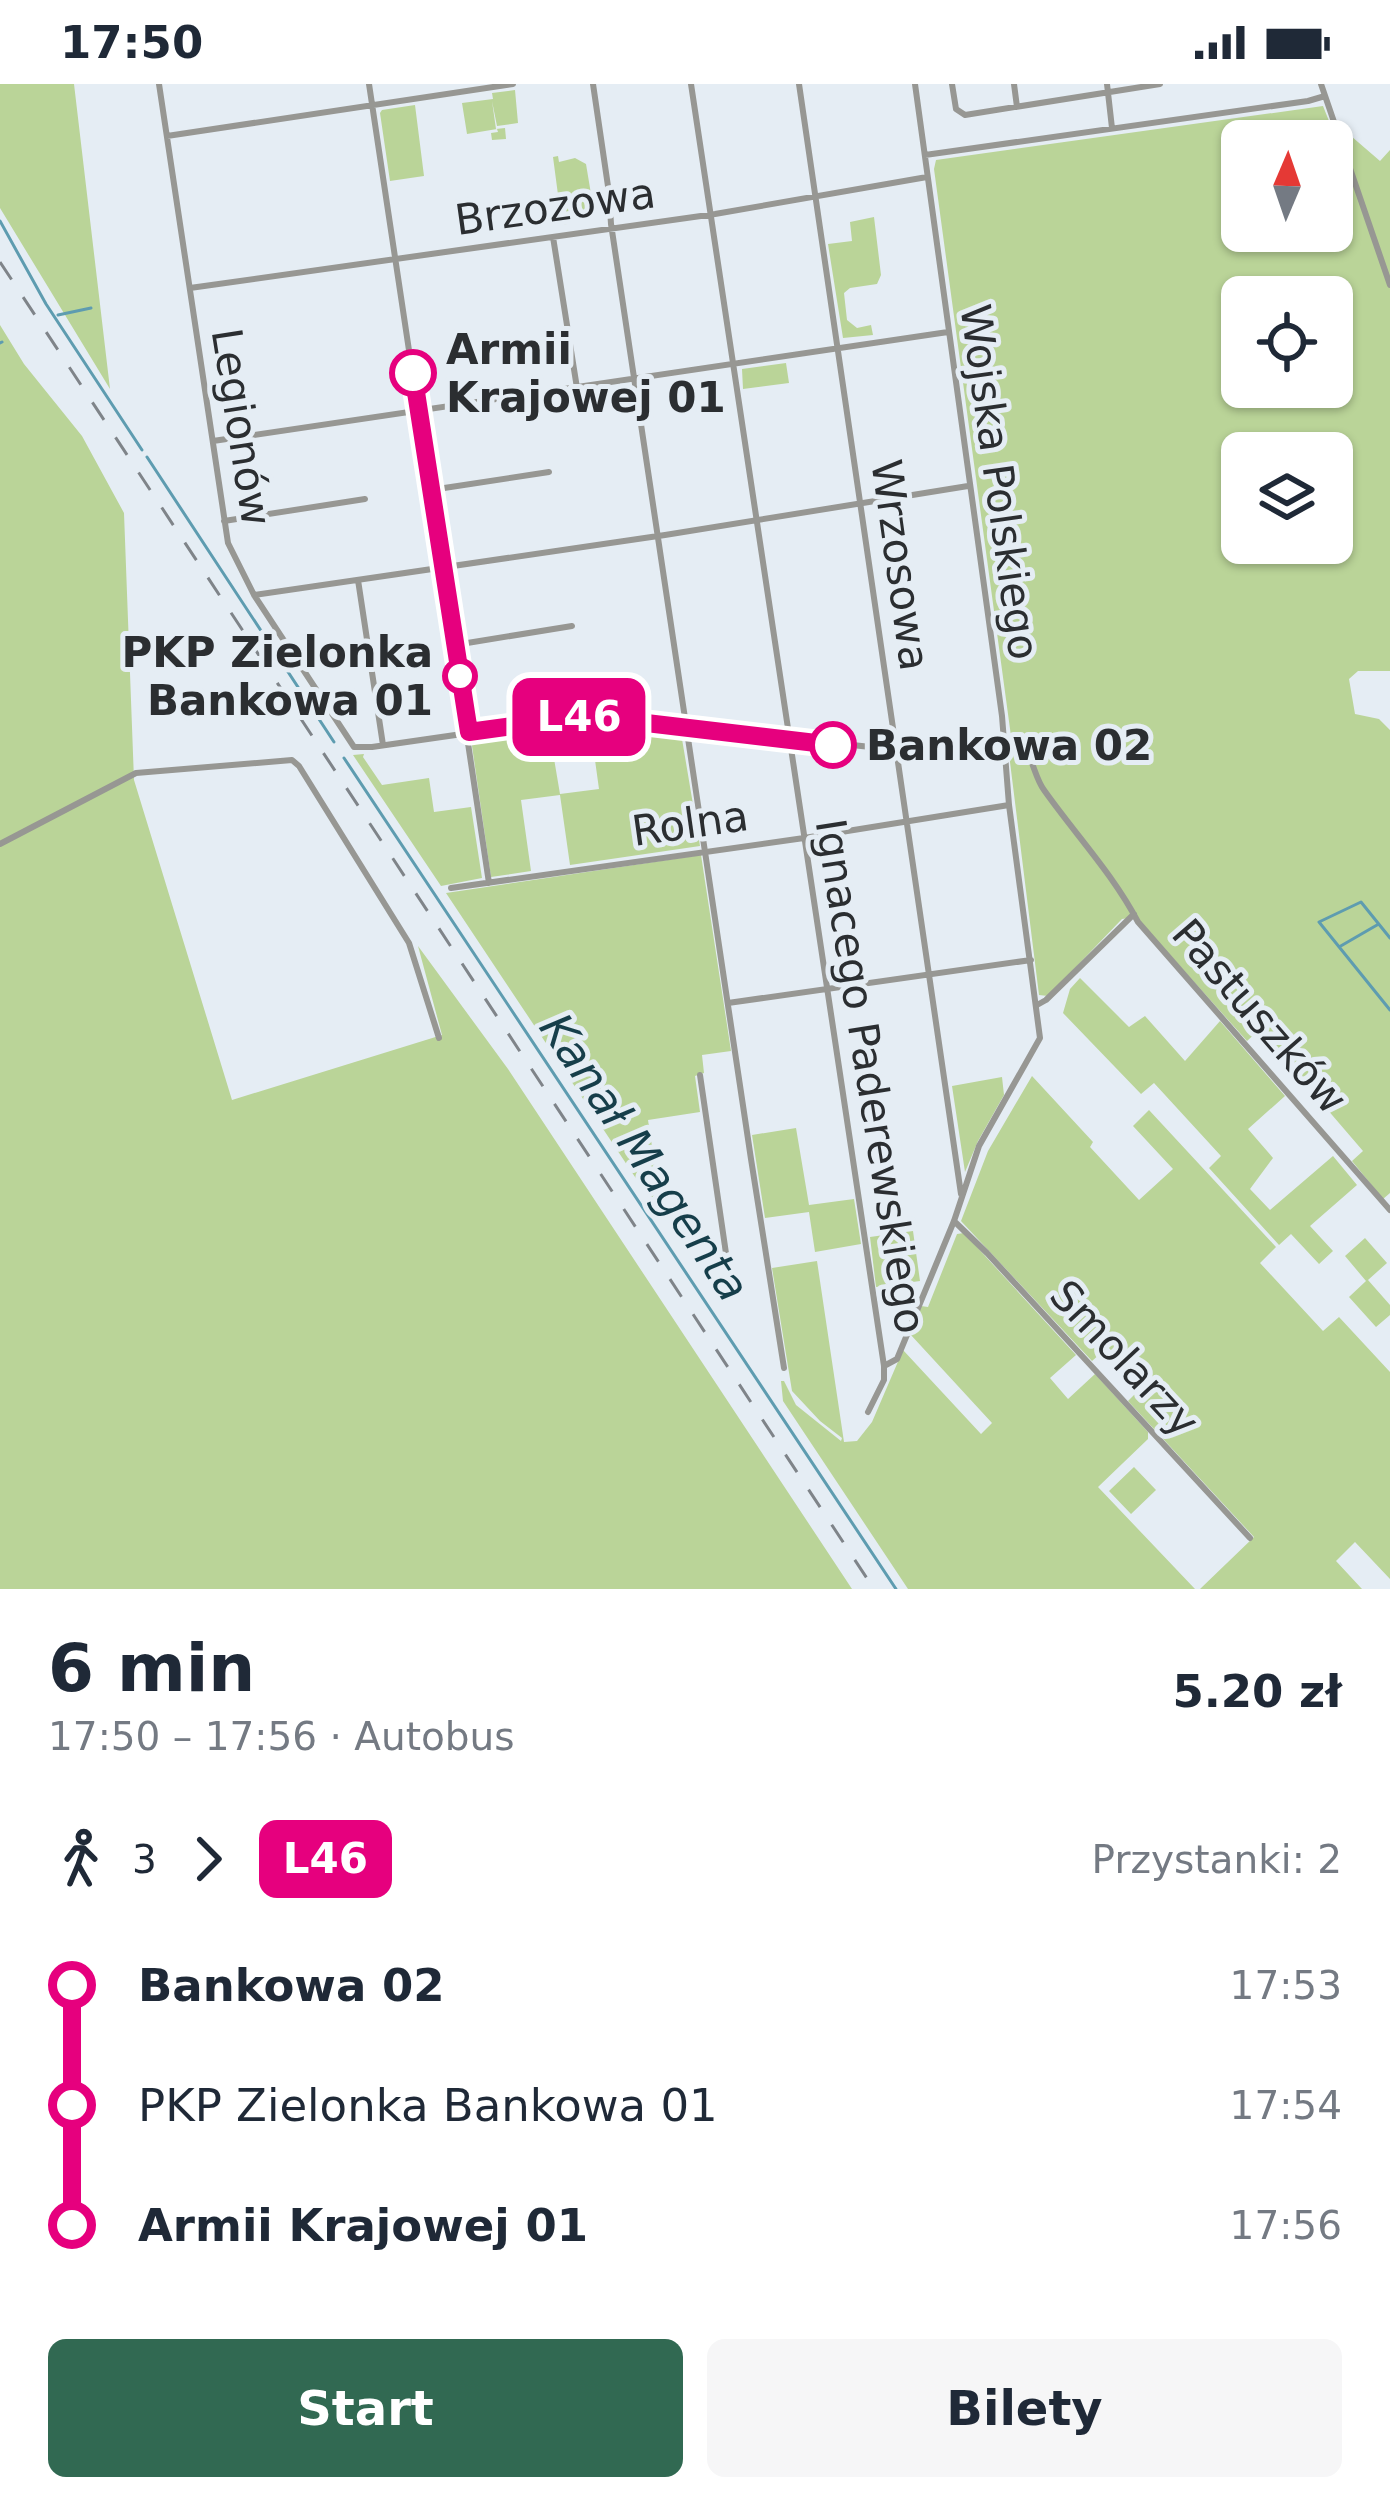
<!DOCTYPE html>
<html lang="pl">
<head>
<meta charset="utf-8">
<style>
  :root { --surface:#fff; --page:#f6f6f7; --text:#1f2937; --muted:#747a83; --accent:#316952 }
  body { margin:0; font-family:"DejaVu Sans",sans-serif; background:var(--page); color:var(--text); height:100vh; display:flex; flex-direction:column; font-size:45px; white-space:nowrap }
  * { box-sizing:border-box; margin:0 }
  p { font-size:39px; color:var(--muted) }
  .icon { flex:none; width:66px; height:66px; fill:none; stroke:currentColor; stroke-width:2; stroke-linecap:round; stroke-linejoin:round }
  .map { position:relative; height:1505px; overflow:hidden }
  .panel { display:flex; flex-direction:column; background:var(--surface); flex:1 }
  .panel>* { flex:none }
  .badge { padding:0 24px; border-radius:18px; font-size:42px; line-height:78px }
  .needle { width:78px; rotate:2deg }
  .tools { position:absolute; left:1221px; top:36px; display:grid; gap:24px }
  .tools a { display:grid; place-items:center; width:132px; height:132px; border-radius:18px; background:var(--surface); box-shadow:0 3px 9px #0004; font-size:60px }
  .map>.badge { position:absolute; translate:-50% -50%; box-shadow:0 0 0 6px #fff }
  .legs { display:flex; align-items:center; gap:18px; height:132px; padding:0 48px; font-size:39px }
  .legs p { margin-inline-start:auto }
  .overview { display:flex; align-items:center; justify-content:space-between; height:204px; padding:0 48px }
  h1 { font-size:66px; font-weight:700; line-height:90px }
  .primary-button { display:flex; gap:24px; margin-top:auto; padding:24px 48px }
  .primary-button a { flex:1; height:138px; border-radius:18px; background:var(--accent); color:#fff; font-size:48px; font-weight:700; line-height:138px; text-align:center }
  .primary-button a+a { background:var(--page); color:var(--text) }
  ul { padding:0 48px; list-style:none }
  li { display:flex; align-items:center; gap:42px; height:120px; font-size:45px }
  li i { display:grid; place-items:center; width:18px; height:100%; margin:0 15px; background:currentColor }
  li i::after { content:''; width:30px; height:30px; margin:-15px; border:9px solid; border-radius:50%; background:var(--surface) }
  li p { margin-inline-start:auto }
  li:first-child i { background:linear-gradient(#0000 50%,currentColor 0) }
  li:last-child i { background:linear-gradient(currentColor 50%,#0000 0) }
  .status { display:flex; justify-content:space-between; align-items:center; height:84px; padding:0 60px; background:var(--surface); direction:ltr }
  .status svg { height:33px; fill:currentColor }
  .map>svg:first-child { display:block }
  .green { fill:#bad498; fill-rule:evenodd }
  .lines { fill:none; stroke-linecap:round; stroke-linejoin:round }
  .stream { stroke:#5e9cb0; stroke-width:3 }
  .minor { stroke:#979793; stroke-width:6 }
  .rail { stroke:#7f8489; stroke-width:3; stroke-dasharray:21 21; stroke-linecap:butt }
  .line-1-casing { stroke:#fff; stroke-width:27 }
  .line-1 { stroke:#e6007e; stroke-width:18 }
  .stop-1-dot { fill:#fff; stroke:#e6007e; stroke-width:6 }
  .labels { text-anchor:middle; stroke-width:10; stroke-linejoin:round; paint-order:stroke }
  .street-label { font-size:42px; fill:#2b2e31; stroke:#e5edf4 }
  .stop-label { font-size:42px; font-weight:bold; fill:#2b2e31; stroke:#e5edf4; text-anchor:start }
  .water-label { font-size:45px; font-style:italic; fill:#163e4a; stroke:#e5edf4 }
</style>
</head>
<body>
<div class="status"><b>17:50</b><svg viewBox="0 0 49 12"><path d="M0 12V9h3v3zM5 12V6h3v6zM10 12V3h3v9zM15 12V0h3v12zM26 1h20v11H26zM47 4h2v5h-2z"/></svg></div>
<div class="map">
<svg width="1390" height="1505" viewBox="0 0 1390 1505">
  <rect width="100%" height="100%" fill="#e5edf4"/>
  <path class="green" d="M0,0H74L110,305L0,124Z
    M515,6L518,39L497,42L492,17L496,45L505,44L506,55L492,56L491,49L498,48L497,45L467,50L462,19L493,15L492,9Z
    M415,21L424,92L390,97L380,29L382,26Z
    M1323,22L1333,47L1344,46L1380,77L1390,66V587H1358L1349,595L1355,630L1379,635L1390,646V1109L1383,1115L1352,1077L1363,1067L1259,946L1247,957L1136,833L1122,835L1048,912L1039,911L1009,670L1015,665L1023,669L1033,668L1030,655L1011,652L934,85L936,76ZM1242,57H1332V147H1242ZM1242,213H1332V303H1242ZM1242,369H1332V459H1242Z
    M558,72L559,78L575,74L586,80L593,122L587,133L575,136L567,135V140L562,141L553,73Z
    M874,133L881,191L877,200L850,204L844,209L847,236L857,244L871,241L873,251L843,254L828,160L852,157L850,138Z
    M0,241L24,280L82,352L124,429L134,696L232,1016L442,951L418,862L508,985L852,1505H0Z
    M786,279L789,299L743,305L742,285Z
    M590,640L677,650L682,655L700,762L570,781L560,711L521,716L531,787L491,793L471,655L549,645L560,710L599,705Z
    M364,670L363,673L382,701L429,694L434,728L471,723L482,794L441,802L353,671Z
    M701,771L731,967L702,971L704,989L695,992L700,1028L648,1036L663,1135L446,809Z
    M1080,894L1129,943L1145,932L1185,977L1220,937L1285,1012L1248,1045L1273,1074L1250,1105L1270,1126L1333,1072L1357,1101L1310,1142L1333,1167L1319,1180L1291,1150L1279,1161L1209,1084L1221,1072L1154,999L1141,1010L1063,929L1070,905Z
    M1032,992L1093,1058L1090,1063L1139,1116L1173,1085L1133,1042L1149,1026L1276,1163L1260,1179L1323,1247L1339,1233L1390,1288V1495L1355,1458L1336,1477L1362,1505H1200L1254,1453L1128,1317L1144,1301L1108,1263L1092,1277L961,1137L988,1067Z
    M1002,993L1004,1011L978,1057L965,1088L952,1002Z
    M796,1044L809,1121L854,1115L861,1160L815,1168L809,1128L765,1134L752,1051Z
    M913,1147L920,1197L876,1203L870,1153Z
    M964,1149L1076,1271L1050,1294L1068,1315L1095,1290L1148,1348V1355L1098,1403L1195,1505H908L783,1317L781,1297H784L796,1321L841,1357L842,1354L820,1337L792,1307L772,1184L817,1177L844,1358L857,1357L872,1338L903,1266L981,1350L992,1339L910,1250L921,1222L928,1223L957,1150Z
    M1365,1154L1387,1179L1368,1196L1390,1221V1231L1376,1243L1349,1213L1366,1197L1345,1172Z
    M1134,1383L1156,1406L1131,1430L1109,1407Z"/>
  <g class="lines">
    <path class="stream" d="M0,137L46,220L142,366
      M58,231L91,224
      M0,259L2,258
      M147,373L334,658
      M344,674L896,1505
      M1390,854L1361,818L1319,838L1390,926
      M1339,863L1377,841"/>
    <path class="minor" d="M159,0L228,459L254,511L354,663H372L587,632L898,666L1017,658C1033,668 1033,691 1044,706C1075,750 1113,790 1138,838L1390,1126
      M369,0L489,799
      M593,0L609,109L611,140L751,1075L784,1284
      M691,0L884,1282V1296L868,1328
      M799,0L961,1110
      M952,0L956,25L965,31L1160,0
      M1014,0L1017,23
      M1107,0L1112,44
      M1321,0L1390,201
      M167,52L513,0
      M925,71L1308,17L1325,12
      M553,153L577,304
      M190,204L715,130L927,93
      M213,357L948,248
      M431,406L549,388
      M224,437L365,415
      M358,496L383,661
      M254,511L665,451L968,402
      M455,561L572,542
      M0,760L136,689L292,676L299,682L409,859L439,954
      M451,804L804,754L1009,721
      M728,919L1031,876
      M1037,921L1046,916L1134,830
      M700,991L729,1190
      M954,1137L987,1169L1250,1454
      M884,1282L897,1275L954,1137L979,1062L1040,954L1009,721L1002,632L915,0"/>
    <path class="rail" d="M0,178L874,1505"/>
  </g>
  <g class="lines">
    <g class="line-1-casing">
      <path id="line-1" d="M413,289L469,648L587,632L833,661"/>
    </g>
    <use href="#line-1" class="line-1"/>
  </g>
  <g class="stop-1-dot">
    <circle cx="413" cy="289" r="21"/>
    <circle cx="460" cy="592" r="15"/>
    <circle cx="833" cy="661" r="21"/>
  </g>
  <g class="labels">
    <g class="street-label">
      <text transform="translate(555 122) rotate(-8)" y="15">Brzozowa</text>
      <text transform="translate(242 343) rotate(81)" y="15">Legionów</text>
      <text transform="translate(1000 398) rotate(82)" y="15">Wojska Polskiego</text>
      <text transform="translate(901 481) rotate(82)" y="15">Wrzosowa</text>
      <text transform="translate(690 739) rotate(-8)" y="15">Rolna</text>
      <text transform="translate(1260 932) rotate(49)" y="15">Pastuszków</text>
      <text transform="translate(871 992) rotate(81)" y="15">Ignacego Paderewskiego</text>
      <text transform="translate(1125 1274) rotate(47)" y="15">Smolarzy</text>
    </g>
    <g class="stop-label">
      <text x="446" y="280">Armii<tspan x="446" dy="48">Krajowej 01</tspan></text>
      <text x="433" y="583" text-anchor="end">PKP Zielonka<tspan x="433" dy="48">Bankowa 01</tspan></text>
      <text x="866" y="676">Bankowa 02</text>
    </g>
    <g class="water-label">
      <text transform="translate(645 1073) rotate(56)" y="16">Kanał Magenta</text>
    </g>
  </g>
</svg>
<div class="tools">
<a><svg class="needle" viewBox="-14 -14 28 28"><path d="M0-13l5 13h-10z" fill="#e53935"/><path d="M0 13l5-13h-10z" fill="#747a83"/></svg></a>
<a><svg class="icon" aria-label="locate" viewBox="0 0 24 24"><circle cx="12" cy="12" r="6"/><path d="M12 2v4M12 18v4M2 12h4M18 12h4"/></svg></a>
<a><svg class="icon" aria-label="layers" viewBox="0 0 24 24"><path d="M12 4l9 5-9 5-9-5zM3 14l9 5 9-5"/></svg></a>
</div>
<b class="badge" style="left:579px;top:633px;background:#e6007e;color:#fff">L46</b>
</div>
<section class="panel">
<div class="overview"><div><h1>6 min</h1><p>17:50 – 17:56 · Autobus</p></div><b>5.20 zł</b></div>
<div class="legs"><svg class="icon" aria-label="walk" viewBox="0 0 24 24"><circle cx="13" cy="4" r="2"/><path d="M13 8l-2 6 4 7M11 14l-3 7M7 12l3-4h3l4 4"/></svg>3<svg class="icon" aria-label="forward" viewBox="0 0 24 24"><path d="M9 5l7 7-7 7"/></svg><b class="badge" style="background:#e6007e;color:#fff">L46</b><p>Przystanki: 2</p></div>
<ul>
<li><i style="color:#e6007e"></i><b>Bankowa 02</b><p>17:53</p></li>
<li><i style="color:#e6007e"></i><span>PKP Zielonka Bankowa 01</span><p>17:54</p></li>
<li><i style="color:#e6007e"></i><b>Armii Krajowej 01</b><p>17:56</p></li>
</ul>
<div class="primary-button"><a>Start</a><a>Bilety</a></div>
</section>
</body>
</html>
